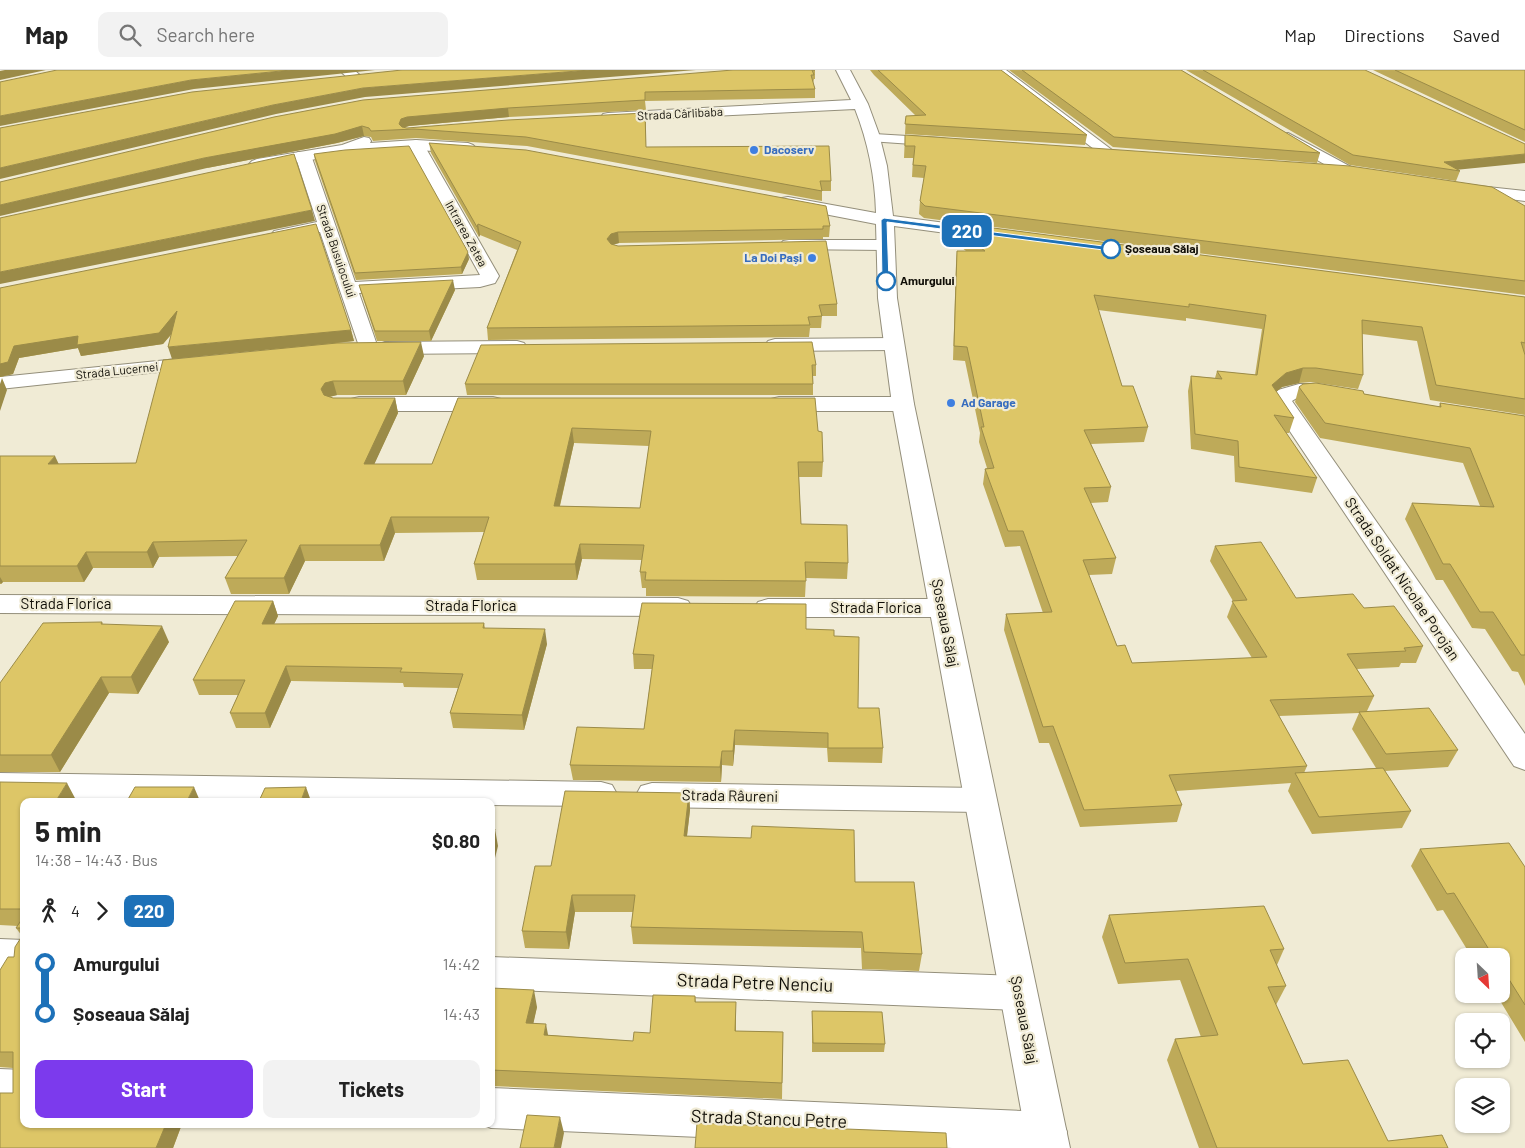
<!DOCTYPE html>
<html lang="en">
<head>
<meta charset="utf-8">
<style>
  :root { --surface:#fff; --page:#f2f2f2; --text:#222; --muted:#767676; --line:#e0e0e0; --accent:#7c3aed }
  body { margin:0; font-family:Barlow,sans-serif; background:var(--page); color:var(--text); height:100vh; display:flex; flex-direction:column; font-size:19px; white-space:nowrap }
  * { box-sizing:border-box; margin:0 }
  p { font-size:16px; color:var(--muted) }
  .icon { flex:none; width:28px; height:28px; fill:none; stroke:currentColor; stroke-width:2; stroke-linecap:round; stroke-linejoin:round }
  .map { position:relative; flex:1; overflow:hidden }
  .sheet { position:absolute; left:20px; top:728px; width:475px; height:330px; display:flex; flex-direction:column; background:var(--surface); border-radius:10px; box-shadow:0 1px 4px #0004 }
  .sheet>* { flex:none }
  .badge { padding:0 10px; border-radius:8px; font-size:18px; line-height:32px }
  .needle { width:32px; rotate:155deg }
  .buttons { position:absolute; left:1455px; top:878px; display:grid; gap:10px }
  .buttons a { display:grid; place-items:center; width:55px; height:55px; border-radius:10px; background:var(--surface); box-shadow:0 1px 4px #0004; font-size:25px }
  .map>.badge { position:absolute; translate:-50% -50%; box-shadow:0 0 0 2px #fff }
  .legs { display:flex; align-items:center; gap:8px; height:55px; padding:0 15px; font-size:16px }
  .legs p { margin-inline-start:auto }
  .summary { display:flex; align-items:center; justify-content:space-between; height:85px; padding:0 15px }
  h1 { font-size:28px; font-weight:700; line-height:38px }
  .primary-button { display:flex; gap:10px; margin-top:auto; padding:10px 15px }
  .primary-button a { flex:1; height:58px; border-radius:10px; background:var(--accent); color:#fff; font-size:20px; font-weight:700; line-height:58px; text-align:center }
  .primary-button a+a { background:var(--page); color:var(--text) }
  ul { padding:0 15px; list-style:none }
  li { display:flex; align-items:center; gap:18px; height:50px; font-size:19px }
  li i { display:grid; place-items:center; width:8px; height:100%; margin:0 6px; background:currentColor }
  li i::after { content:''; width:12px; height:12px; margin:-6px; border:4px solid; border-radius:50%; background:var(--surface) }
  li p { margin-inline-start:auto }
  li:first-child i { background:linear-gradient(#0000 50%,currentColor 0) }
  li:last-child i { background:linear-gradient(currentColor 50%,#0000 0) }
  header { display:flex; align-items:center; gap:30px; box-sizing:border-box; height:70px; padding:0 25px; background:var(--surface); border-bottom:1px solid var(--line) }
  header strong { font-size:24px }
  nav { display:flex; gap:28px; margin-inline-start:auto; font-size:18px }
  .search { width:350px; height:45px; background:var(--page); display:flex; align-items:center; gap:12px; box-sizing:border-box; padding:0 18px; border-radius:10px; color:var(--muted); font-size:19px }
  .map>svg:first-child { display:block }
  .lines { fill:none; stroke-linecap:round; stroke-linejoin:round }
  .minor-casing { stroke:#948f7b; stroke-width:2 }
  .tertiary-casing { stroke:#948f7b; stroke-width:2 }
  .minor { fill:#fff; fill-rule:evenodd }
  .tertiary { fill:#fff; fill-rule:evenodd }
  .wall { fill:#beaa59; fill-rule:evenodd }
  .shaded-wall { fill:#9b8b48 }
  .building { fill:#ddc667; stroke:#9b8b48; fill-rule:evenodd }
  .line-1 { fill:#1d71b8; stroke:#fff }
  .shop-dot { fill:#3f7fe0; stroke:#f0ebd5; stroke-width:2 }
  .stop-1-dot { fill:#fff; stroke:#1d71b8; stroke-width:2.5 }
  .labels { text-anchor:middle; stroke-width:4.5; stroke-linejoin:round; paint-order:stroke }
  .far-street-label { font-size:12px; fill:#100e07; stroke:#f0ebd5 }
  .far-shop-label { font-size:12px; font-weight:bold; fill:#366cbe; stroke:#f0ebd5; text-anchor:start }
  .far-stop-label { font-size:12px; font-weight:bold; fill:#100e07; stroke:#f0ebd5; text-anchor:start }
  .street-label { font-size:15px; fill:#100e07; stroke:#f0ebd5 }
  .near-street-label { font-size:18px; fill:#100e07; stroke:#f0ebd5 }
</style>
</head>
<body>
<header>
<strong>Map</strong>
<div class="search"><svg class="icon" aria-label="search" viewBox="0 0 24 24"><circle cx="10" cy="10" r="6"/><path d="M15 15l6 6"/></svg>Search here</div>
<nav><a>Map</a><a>Directions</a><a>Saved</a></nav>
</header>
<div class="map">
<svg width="1525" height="1078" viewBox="0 0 1525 1078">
  <rect width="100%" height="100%" fill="#f0ebd5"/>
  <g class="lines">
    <g class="minor-casing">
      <path id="minor" d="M339,0H354L362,7L360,10H350Z
        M991,0H1006L1116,83L1113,86H1103Z
        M1288,63L1353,98L1355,101L1353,104H1341L1283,70L1281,67L1283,64Z
        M874,64L941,68L946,69L948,72L946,75L941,76L869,71L867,68L869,65Z
        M416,70L421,72L424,75L499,206L495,213L480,217L359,223L377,275L385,272L517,271L524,273L527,277L524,281L517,283L385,284L376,281L368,284L361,282L320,162L280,170L274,169L271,165L274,161L317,152L295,85L298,82H308L311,85L355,212L480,205L408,75L411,72Z
        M1469,115L1525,121V131L1463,123L1461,120L1463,117Z
        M789,170H885L891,171L894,175L891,179L885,180L783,179L780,175L783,171Z
        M893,268L900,270L903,274L900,278L893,280L775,281L768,279L765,275L768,271L775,269Z
        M197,287L204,289L207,293L204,297L0,319V307Z
        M1299,314H1313L1343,319L1346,324L1343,329C1326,333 1307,320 1292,331L1525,664V700L1514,696L1269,330L1278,320Z
        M359,327H493L501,329L504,334L501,339L493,341H359L351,339L348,334L351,329Z
        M779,327H903L911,329L914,334L911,339L903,341H779L771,339L768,334L771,329Z
        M0,525L678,528L688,531L692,537L688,543L678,546L0,543Z
        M768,529H942L952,532L956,538L952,544L942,547H768L758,544L754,538L758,532Z
        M0,703L601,712L612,715L617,724L612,733L601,736L491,735V731H269L0,727Z
        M652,713L980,718L992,721L996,730L992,739L980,742L652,737L641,734L636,725L641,716Z
        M0,869L24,870V902L0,901Z
        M491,887L1018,906L1031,911L1037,923L1031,935L1018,940L491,919Z
        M0,999L24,1000V1038L0,1037Z
        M491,1018L1046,1042L1061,1048L1067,1062L1061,1076L1056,1078H952L491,1058L481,1054H491Z"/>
    </g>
    <g class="tertiary-casing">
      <path id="tertiary" d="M836,0H850L868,34L879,64L887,96L893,146L983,158L989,159L992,163L989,167L983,168L894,156L897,228L914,334L1070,1078H1028L892,334L878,228L876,154L788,137L782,136L780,132L782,128L788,127L876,143C875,107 868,72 855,39L608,51L603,50L601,47L603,44L608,43L851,30Z
        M364,67L369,68L371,71L370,73L416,70L468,73L473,75L476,78L473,81L468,83L416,80L346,84L257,99L252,97L249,94L252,91L257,89L342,75Z"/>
    </g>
    <use href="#minor" class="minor"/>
    <use href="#tertiary" class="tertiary"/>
  </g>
  <path class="wall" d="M815,0V9H814L813,13L815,19V28L645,31L646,40L509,47L409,56L403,58H407L646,52V77L831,111V121H822V131L527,76L416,68L373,71L371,67L364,66L337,73L207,98L274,47Z
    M870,0H1001L1087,65L1085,75L905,64L906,46H916L874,5Z
    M1009,0H1181L1320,83L1317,93L1113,77Z
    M1186,0H1365L1460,101L1456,111L1350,95Z
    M1373,0H1525V72Z
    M905,65L1525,136V225L924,148L919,144L920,131L924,108L912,107L913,88H904Z
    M429,73L830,156L829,167H823V169L619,173L612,175L837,234V246H822L821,258H810L809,267L488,270L487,258L517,180L480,165L479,167L431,83Z
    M314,84L469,189L462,204L356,210L315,91Z
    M947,152L1525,227V345L1430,330L1417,271L1362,264L1363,305L1358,319L1311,312L1299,313L1282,317L1276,322L1294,348L1289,363H1286L1317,408L1312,423L1235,412L1234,386L1191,379L1188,321L1191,306L1215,308L1217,301L1255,305L1262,259L1186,248V251L1098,240L1122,316L1148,357L1144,372L1091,374L1111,417L1108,432L1090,433L1116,488L1112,504L1089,505L1117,576L1132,593L1252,588L1227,547L1233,531L1210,491L1215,476L1296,528L1364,538L1423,576L1416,593H1401L1399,597L1357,599L1374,626L1367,641L1458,680L1448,697L1385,701L1411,741L1402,758L1312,764L1288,721L1291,713L1176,721L1182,735L1177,752L1080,757L1049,673H1039L1004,560L1006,544L1043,543L1020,476L1005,477L983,414L985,399L987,398L979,372L980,363L965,291L953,290L956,194L957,181H966L946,165ZM1359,643L1352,659L1376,698L1304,703L1307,696L1279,646Z
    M359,215L455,220L431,271H377L362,225Z
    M0,218L351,260L354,271L338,273L424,286L406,325H337L329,327L333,328H395L398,343L374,394H432L458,328L818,361L823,392L822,407H799L801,454L848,493L847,509L806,508L805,527L646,526V518H642L640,502L642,490L582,489L577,510H477L474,494L484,462L395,463L384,491H305L289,524H231L225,508L238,486L159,487L153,498H93L84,512H3L1,514H0V386L58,394L136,393L278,279L171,265L163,274L81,286L78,278L19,288L13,304L0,307ZM574,373L649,376L640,438L560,436Z
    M816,295V306H813V325H467L465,314Z
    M1299,317L1364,324L1439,337L1440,333L1525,346V616L1518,602L1512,601L1485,559L1472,558L1443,510H1436L1405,449L1412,433L1480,436L1463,393L1320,368L1295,332Z
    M273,531L278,546L274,554L484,553L485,558L547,574L524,660L453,658L450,643L458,618L404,617L403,613L291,611L270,658H236L230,643L238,625H199L193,610Z
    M102,552L103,554L169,572L138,624L109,623L60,702H0V613Z
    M806,559L834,566L858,638L883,678L882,693L828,692L827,678L735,675L733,696L722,695L721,712L573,710L570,695L644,659L652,599H634L633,584Z
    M0,712L76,730L24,731V1054L60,1056L111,1055V1054H182L173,1078H0L13,1023V998L0,997V900L14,887L22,866L16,858L18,856L0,855Z
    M689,723L690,740L687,766L855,812L922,884L919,901L862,899L861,878L633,874L631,857L633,842H575L569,879L525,878L522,861L551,796Z
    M1420,779L1525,797V972L1496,924H1501V886H1471L1443,840L1437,841L1411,796Z
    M1109,845L1284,879L1277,895L1286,916L1276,935L1303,994L1388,1071L1448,1078H1199L1167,990L1175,969L1201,967L1180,910L1118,914L1102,867Z
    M491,918L537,937L533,953L548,965L633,971L650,963L695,926L696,932L736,948V961L783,962L782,1029L491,1016Z
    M812,941L885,974L884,982H812Z"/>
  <path class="shaded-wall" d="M5,0H46L0,10V1Z
    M291,0H375L194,19L0,56V46L191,10Z
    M590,0H696L365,27L276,44L0,109V98L273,35L363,18Z
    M508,38L509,47L409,56L402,58L399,54L401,49L407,47Z
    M362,56L364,66L337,73L207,98L0,146V135L204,88Z
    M1525,84V93L1455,100L1444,92Z
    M312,140L315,151L0,214V202Z
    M478,154L480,165L479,167L477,157Z
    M618,162L619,173L612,175L607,169L611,164Z
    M468,182L469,189L462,204L461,197Z
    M453,210L455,220L431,271L429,261Z
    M177,241L181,252L163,274L81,286L78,278L19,288L13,304L0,307V294L14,276Z
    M351,260L354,271L172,289L168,277Z
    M421,272L424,286L406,325L403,311Z
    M1303,298L1299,313L1282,317L1267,330L1272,315L1286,303Z
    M2,308L7,320L0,341V314Z
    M333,311L337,325L329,327L324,333L321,319L325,313Z
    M395,328L398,343L367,410L364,394Z
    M572,358L574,373L556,452L554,436Z
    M55,386L62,401L48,394Z
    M391,447L395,463L384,491L380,475Z
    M153,472L159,487L153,498L147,482Z
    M580,474L582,489L577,510L575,494Z
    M300,475L305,491L289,524L284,508Z
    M86,482L93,498L84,512L77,496Z
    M0,507L3,512L1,514L0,512Z
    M273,531L278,546L267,569L262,554Z
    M162,556L169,572L138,624L131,607Z
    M545,559L547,574L524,660L522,645Z
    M286,596L291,611L270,658L265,643Z
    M101,607L109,623L60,702L51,685Z
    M735,660V675L733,696V681Z
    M722,681V695L721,712L720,697Z
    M67,713L76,730L75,731H56Z
    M194,717L200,731H187Z
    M306,717L311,731H301Z
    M689,723L690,740L685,782L684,766Z
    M495,759L498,776L491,804V772Z
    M572,825L575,842L569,879L566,862Z
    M534,920L537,937L530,969L526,953Z
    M736,932V948L735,977V961Z
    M546,954L549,970L544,965Z
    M560,1047L564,1063L561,1078H554Z
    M41,1054H61L52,1072L39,1056Z
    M166,1054H182L173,1078H156Z"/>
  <path class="building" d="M57,0H291L191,10L0,46V12Z
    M402,0H590L363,18L273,35L0,98V58L192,22Z
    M733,0H815H812L814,5H811L815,19L645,22V30L508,38L407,47L401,49L399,54L402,57L407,58L508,50L645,43L646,77L829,76L831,111H820L822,121L526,67L414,59L371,61L369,58L362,56L335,64L204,88L0,135V112L274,47L363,30Z
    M878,0H1001L1087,65L905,54L906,46L926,45Z
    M1022,0H1181L1320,83L1114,67Z
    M1203,0H1365L1525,74V84L1444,92L1460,101L1353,85Z
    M1395,0H1525V60Z
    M905,65L1350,96L1492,117L1525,136V211L925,136L920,131L926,96L913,95L915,76H905Z
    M429,73L526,80L826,136L830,156H823V159L618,162L611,164L607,169L611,174L618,176L826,171L837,234L819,235L822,246L808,247L810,255L487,258L521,172L478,154L477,157Z
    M409,76L468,182L461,197L355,203L314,84L345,80Z
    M294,84L312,140L0,202V148Z
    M947,152L1525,227V273L1521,272L1525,285V329L1436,315L1422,257L1362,250L1363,305L1316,298H1303L1286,303L1272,315L1294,348L1274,345L1317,408L1239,397L1238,371L1195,364L1191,306L1222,309L1217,301L1257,305L1266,245L1189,234V237L1094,225L1122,316H1133L1148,357L1084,360L1111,417L1084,418L1116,488L1083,490L1117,576L1125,575L1132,593L1267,587L1232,531L1247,530L1215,476L1261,472L1296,528L1353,524L1364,538L1394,536L1423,576L1404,578L1406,581L1347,584L1374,626L1270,630L1307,696L1169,705L1182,735L1084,740L1053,656L1043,657L1006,544L1052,542L1023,461H1008L985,399L994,398L981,357H984L967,277L954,276L957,181H985Z
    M316,154L351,260L168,277L177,241L159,263L77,275L78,266L14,276L8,292L0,294V218Z
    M453,210L429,261H375L359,215Z
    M421,272L403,311H333L325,313L321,319L324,325L333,328H395L364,394H432L458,328H815L818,361L822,362L823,392H798L801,454L847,455L848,493L805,492L806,511L645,510L646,502H640L644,475L580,474L575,494H474L489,447H391L380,475H300L284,508H225L247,470L153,472L147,482H86L77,496H0V386H55L48,394L136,393L163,290L337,273ZM572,358L651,361L640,438L554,436Z
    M812,272L816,295H812L813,314H465L481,275Z
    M1316,313L1363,321L1364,324L1441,337L1440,333L1525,346V585H1521L1493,542H1480L1450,494H1443L1412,433L1494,437L1470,378L1325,353L1299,317L1303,314Z
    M235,531H273L262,554L484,553L483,558L545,559L522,645L450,643L463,604L400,602L402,598L286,596L265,643H230L245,610H193Z
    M642,533L806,534V559L834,560V566L859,567L858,638H879L883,678H828V663L735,660L733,681H722L720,697L570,695L577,657L644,659L654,585L633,584Z
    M102,552L101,554L162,556L131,607H101L51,685H0V613L43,553Z
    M1429,638L1458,680L1386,684L1359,642Z
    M1383,698L1411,741L1319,747L1295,703Z
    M0,712L67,713L56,731H24V839H0Z
    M135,717H194L187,731H127Z
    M306,717L301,731H259L265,718Z
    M565,721L689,723L684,766L751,768L752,756L854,760L855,812H914L922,884L864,882L862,862L631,857L635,825H572L566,862L522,861L535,796H551Z
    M491,759H495L491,772Z
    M1509,773L1525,797V935L1505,903H1503L1501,900V886H1493L1454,823L1447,824L1420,779Z
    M1264,836L1284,879L1270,880L1286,916L1268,917L1303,994L1348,990L1388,1071L1442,1065L1448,1078H1217L1175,969L1218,965L1188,889L1125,893L1109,845Z
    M24,846V858H16Z
    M24,863V1054H41L39,1056L111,1055V1054H166L156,1078H0V1023H13V982H0V900L8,887H14L15,877Z
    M491,918L534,920L526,953L546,954L544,965L633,971L634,962L650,963L653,925L695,926V932H736L735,961L783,962L782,1013L491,1000Z
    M812,941L882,942L885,974L813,973Z
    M527,1045L560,1047L554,1078H520Z
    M697,1053L946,1063L947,1078H695Z"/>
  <path class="line-1" d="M884,148L1111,177L1114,179L1111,181L887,152L889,211L886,212L882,211L881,150Z"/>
  <g class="shop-dot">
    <circle cx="754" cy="80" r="5"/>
    <circle cx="812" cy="188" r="5"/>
    <circle cx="951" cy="333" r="5"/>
  </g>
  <g class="stop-1-dot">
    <circle cx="1111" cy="179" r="9"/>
    <circle cx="886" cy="211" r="9"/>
  </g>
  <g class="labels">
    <g class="far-street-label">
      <text transform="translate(680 44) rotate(-3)" y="4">Strada Cârlibaba</text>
      <text transform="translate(466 164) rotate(61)" y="4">Intrarea Zetea</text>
      <text transform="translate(336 181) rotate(71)" y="4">Strada Busuiocului</text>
      <text transform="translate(117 301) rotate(-6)" y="4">Strada Lucernei</text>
    </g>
    <g class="far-shop-label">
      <text x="764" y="84">Dacoserv</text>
      <text x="802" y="192" text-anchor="end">La Doi Pași</text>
      <text x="961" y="337">Ad Garage</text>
    </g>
    <g class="far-stop-label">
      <text x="1125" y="183">Șoseaua Sălaj</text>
      <text x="900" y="215">Amurgului</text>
    </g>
    <g class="street-label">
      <text transform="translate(1402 509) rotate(56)" y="5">Strada Soldat Nicolae Porojan</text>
      <text x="66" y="539">Strada Florica</text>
      <text x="471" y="541">Strada Florica</text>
      <text x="876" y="543">Strada Florica</text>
      <text transform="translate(945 553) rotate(79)" y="5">Șoseaua Sălaj</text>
      <text transform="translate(730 726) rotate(1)" y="5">Strada Râureni</text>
      <text transform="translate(1024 950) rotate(79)" y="5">Șoseaua Sălaj</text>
    </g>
    <g class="near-street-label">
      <text transform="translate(755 913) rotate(2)" y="6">Strada Petre Nenciu</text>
      <text transform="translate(769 1049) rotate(2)" y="6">Strada Stancu Petre</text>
    </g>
  </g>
</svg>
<div class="buttons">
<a><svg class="needle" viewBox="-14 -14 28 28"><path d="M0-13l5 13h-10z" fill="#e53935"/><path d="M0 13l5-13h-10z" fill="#767676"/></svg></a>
<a><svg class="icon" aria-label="locate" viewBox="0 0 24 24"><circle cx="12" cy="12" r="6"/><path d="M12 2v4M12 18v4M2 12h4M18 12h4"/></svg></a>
<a><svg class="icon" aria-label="layers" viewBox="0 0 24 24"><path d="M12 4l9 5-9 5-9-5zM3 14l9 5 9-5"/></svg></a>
</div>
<b class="badge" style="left:967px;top:161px;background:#1d71b8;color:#fff">220</b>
<section class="sheet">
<div class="summary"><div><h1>5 min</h1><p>14:38 – 14:43 · Bus</p></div><b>$0.80</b></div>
<div class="legs"><svg class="icon" aria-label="walk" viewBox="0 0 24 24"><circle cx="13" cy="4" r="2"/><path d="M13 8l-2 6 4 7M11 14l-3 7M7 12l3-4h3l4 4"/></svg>4<svg class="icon" aria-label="forward" viewBox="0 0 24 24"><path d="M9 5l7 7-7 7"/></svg><b class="badge" style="background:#1d71b8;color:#fff">220</b></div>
<ul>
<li><i style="color:#1d71b8"></i><b>Amurgului</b><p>14:42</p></li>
<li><i style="color:#1d71b8"></i><b>Șoseaua Sălaj</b><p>14:43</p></li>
</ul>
<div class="primary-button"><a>Start</a><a>Tickets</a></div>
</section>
</div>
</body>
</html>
